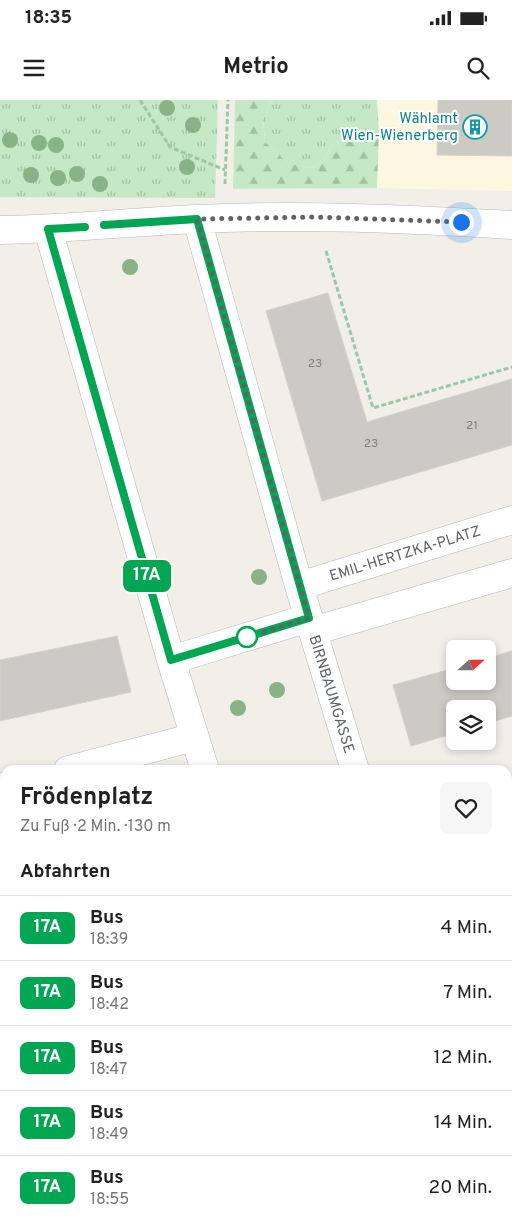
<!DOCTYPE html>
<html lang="de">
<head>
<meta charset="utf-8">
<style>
  :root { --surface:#fff; --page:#f6f6f6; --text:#222; --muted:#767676; --line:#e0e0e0 }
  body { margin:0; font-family:Overpass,sans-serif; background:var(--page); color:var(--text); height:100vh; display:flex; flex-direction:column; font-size:19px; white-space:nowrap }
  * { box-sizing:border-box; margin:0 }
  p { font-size:16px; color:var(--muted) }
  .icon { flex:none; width:28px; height:28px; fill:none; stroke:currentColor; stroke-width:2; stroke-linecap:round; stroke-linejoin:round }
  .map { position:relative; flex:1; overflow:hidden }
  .side { position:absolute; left:0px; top:665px; width:512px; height:466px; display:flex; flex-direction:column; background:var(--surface); border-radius:15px 15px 0 0; box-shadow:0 2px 8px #0003 }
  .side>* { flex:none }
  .badge { padding:0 10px; border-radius:8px; font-size:18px; line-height:32px }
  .needle { width:32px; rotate:69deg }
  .buttons { position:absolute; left:446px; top:540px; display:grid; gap:10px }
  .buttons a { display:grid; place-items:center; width:50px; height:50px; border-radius:8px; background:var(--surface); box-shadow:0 2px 8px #0003; font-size:25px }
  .you { position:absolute; width:25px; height:25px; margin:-12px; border:4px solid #fff; border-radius:50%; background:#1a73e8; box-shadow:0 0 0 8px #1a73e833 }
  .map>.badge { position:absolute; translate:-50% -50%; box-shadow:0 0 0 2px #fff }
  h2 { padding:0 20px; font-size:19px; line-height:45px }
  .round { display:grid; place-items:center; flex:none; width:52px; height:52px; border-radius:8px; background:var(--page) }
  .headline { display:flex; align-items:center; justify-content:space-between; height:85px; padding:0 20px }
  h1 { font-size:24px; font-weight:700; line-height:38px }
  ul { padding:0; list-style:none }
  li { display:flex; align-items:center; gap:15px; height:65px; padding:0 20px; border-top:1px solid var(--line) }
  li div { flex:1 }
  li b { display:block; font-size:19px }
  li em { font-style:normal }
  li .badge { min-width:55px; font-weight:700; text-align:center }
  .status { display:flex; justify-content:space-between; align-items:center; height:35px; padding:0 25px; background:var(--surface); direction:ltr }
  .status svg { height:14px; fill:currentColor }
  header { display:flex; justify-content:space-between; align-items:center; height:65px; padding:0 20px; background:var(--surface); font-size:22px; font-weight:700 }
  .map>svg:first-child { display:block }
  .commercial { fill:#fef7e0 }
  .grass { fill:url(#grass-tufts) }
  .forest { fill:url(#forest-firs) }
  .building { fill:#cccac5; stroke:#d6d1c6 }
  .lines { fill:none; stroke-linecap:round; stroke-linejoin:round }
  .minor-casing { stroke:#b5b8bc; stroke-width:29 }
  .path { stroke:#9cc7a9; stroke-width:3; stroke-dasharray:5 2.5; stroke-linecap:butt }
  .minor { stroke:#fff; stroke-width:28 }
  .tree { fill:#89b387 }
  .line-casing { stroke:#fff; stroke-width:11 }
  .line { stroke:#00a651; stroke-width:8 }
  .walk { stroke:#5f6368; stroke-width:5; stroke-dasharray:0 9 }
  .stop-dot { fill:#fff; stroke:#00a651; stroke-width:2.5 }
  .labels { text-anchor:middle; stroke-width:4; stroke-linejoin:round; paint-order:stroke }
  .number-label { font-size:12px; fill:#7a7d7f }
  .culture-label { font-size:15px; fill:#0d838f; stroke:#fff; text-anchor:end }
  .street-label { font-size:15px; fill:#5f6368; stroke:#fff }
</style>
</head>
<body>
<div class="status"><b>18:35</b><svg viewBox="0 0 49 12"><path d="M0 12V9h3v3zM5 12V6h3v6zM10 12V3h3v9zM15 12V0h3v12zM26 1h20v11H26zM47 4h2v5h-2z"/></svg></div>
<header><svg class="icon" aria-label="menu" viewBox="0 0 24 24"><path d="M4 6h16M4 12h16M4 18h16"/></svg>Metrio<svg class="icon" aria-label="search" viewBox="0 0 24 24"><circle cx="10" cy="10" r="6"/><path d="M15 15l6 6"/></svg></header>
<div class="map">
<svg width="512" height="1131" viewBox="0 0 512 1131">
  <defs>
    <pattern id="grass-tufts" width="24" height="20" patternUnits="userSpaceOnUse" patternTransform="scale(1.25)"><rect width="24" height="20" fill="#c5e8c5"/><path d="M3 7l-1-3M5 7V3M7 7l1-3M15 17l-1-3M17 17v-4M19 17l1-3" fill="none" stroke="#a3c0a4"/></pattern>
    <pattern id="forest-firs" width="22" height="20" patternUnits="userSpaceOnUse" patternTransform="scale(1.25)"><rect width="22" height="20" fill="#c5e8c5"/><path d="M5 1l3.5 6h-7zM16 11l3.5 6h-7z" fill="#a3c0a4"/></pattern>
  </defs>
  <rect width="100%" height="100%" fill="#f1efe8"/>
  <path class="commercial" d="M235,0H512V91L377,88L233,89Z"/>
  <path class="grass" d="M0,0H218L215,98L0,97Z
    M272,0H377L379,30L351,32L331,46L323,62L311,68L288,63L265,42L263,19Z"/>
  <path class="forest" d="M235,0H272L263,19L265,42L288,63L311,68L323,62L331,46L351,32L379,30L377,88L233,89Z"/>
  <path class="building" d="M438,0H512V56L437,55Z
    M328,193L367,322L512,279V345L322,401L266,211Z
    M117,536L131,592L0,621V560Z
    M512,551V616L488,623V609H455V633L411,646L393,585L455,568V581H488V558Z"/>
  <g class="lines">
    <g class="minor-casing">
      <path id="minor" d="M197,119L299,486L355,670
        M48,129L171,560L205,670
        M0,130C66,129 131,122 197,119C302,114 407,119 512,125
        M299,486L512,420
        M313,531L512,473
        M171,560L309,518
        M68,670L195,637
        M0,688L5,686
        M275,1126V1131
        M487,1126L488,1131"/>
    </g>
    <path class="path" d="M140,0L170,47L225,70
      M225,84L228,0
      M326,151L373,308L512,267
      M508,787L512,785
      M0,1020H5
      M508,1053L512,1051
      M7,1126V1131"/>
    <use href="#minor" class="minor"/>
  </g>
  <g class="tree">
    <circle cx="167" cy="8" r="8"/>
    <circle cx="193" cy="25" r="8"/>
    <circle cx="10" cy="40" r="8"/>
    <circle cx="39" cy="43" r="8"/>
    <circle cx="56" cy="45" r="8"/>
    <circle cx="187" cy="67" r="8"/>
    <circle cx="77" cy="74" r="8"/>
    <circle cx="31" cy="75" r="8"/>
    <circle cx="58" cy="78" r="8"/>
    <circle cx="100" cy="84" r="8"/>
    <circle cx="130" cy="167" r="8"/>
    <circle cx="259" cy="477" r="8"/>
    <circle cx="277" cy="590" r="8"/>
    <circle cx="238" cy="608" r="8"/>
  </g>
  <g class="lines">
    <g class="line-casing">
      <path id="line" d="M85,127L48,129L171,560L309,518L197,119L104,125"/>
    </g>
    <use href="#line" class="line"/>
    <path class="walk" d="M247,537L309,518L197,119L316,117L461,122"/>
  </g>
  <defs>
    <g id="building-ring" transform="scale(1.25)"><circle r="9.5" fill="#fff" stroke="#0f9aa8" stroke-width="1.5"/><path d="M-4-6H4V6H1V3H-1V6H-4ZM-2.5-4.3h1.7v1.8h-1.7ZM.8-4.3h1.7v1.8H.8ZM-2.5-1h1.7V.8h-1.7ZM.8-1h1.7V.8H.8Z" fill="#0f9aa8"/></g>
  </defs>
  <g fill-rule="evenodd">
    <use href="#building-ring" x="475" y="27"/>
  </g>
  <circle class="stop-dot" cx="247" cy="537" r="10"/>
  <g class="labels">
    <g class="number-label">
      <text x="315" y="267">23</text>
      <text x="472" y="329">21</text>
      <text x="371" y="347">23</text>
    </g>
    <g class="culture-label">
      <text x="458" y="23">Wählamt<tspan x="458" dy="17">Wien-Wienerberg</tspan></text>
    </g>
    <g class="street-label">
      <text transform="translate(405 453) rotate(-17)" y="5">EMIL-HERTZKA-PLATZ</text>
      <text transform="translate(332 594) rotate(73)" y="5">BIRNBAUMGASSE</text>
    </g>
  </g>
</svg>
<div class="buttons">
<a><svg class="needle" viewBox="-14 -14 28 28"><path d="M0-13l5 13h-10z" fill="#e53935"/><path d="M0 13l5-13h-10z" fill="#767676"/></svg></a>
<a><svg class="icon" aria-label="layers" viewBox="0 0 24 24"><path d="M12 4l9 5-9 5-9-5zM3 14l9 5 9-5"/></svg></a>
</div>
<div class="you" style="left:461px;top:122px"></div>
<b class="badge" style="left:147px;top:476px;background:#00a651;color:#fff">17A</b>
<section class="side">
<div class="headline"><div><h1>Frödenplatz</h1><p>Zu Fuß · 2 Min. · 130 m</p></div><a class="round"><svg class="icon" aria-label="heart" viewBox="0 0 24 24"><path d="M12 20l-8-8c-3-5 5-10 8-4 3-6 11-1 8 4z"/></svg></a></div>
<h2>Abfahrten</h2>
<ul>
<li><span class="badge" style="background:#00a651;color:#fff">17A</span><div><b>Bus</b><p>18:39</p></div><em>4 Min.</em></li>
<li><span class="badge" style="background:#00a651;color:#fff">17A</span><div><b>Bus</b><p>18:42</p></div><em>7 Min.</em></li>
<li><span class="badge" style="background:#00a651;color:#fff">17A</span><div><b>Bus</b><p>18:47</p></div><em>12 Min.</em></li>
<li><span class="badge" style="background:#00a651;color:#fff">17A</span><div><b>Bus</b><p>18:49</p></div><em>14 Min.</em></li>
<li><span class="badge" style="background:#00a651;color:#fff">17A</span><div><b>Bus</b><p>18:55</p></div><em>20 Min.</em></li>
</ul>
</section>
</div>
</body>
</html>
